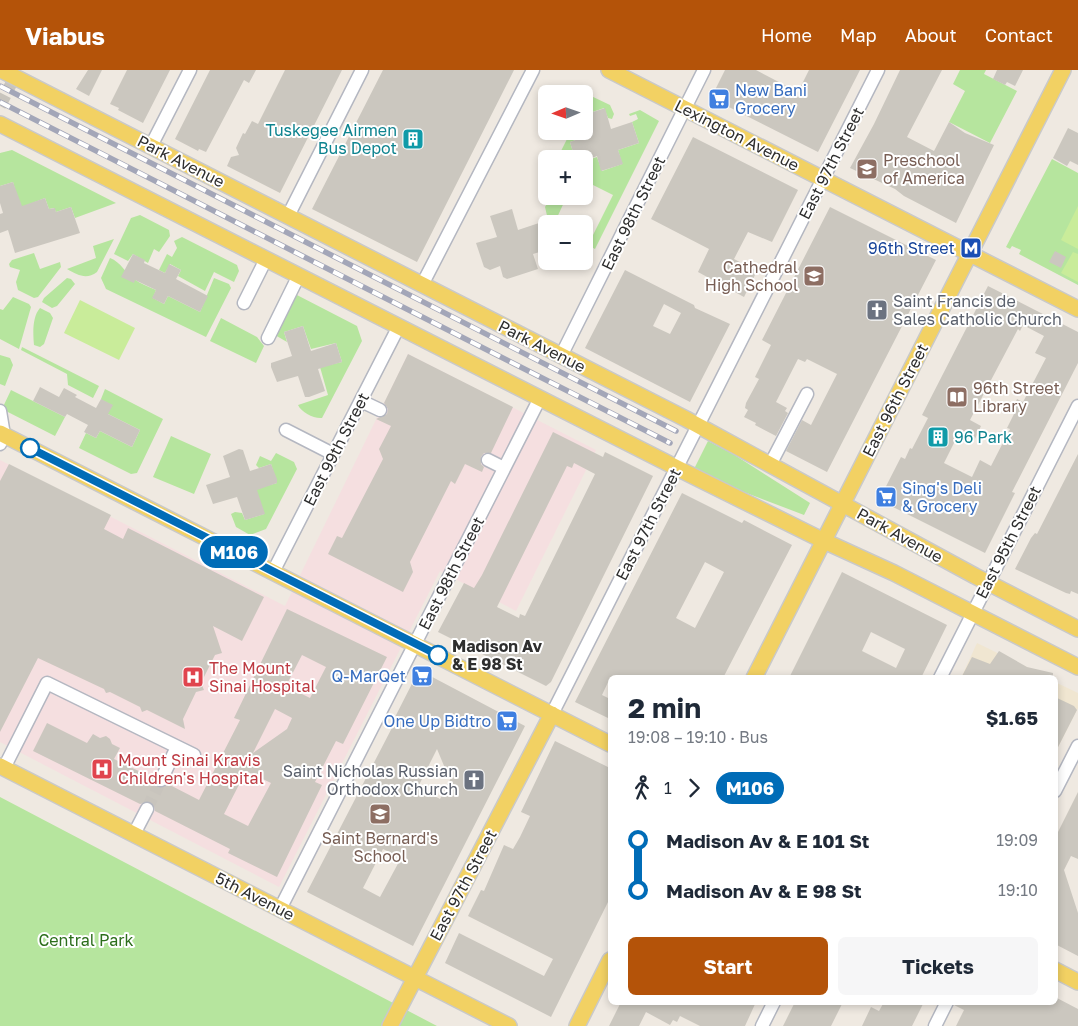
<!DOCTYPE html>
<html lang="en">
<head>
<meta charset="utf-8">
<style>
  :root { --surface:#fff; --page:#f6f6f7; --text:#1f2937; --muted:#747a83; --accent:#b45309 }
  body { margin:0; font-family:"Golos Text",sans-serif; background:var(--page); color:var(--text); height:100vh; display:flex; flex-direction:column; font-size:19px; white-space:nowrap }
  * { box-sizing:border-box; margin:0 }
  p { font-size:16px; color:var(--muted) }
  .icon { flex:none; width:28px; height:28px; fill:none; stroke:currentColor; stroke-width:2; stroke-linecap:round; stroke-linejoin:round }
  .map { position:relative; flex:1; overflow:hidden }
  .sheet { position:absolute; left:608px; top:605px; width:450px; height:330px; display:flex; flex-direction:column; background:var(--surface); border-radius:8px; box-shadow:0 2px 8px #0003 }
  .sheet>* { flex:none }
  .badge { padding:0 10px; border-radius:16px; font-size:18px; line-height:32px }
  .needle { width:32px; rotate:268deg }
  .fabs { position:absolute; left:538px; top:15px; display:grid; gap:10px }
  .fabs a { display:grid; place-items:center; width:55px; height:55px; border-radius:8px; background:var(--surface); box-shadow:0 2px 8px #0003; font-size:25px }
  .map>.badge { position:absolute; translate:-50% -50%; box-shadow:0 0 0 2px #fff }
  .legs { display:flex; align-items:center; gap:8px; height:55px; padding:0 20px; font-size:16px }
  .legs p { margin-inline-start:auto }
  .head { display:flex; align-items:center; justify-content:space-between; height:85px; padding:0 20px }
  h1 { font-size:28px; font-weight:700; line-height:38px }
  .primary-button { display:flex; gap:10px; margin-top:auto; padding:10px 20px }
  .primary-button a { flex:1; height:58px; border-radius:8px; background:var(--accent); color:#fff; font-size:20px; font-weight:700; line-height:58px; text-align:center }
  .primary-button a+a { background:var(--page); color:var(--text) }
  ul { padding:0 20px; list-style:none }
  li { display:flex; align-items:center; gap:18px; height:50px; font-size:19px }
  li i { display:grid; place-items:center; width:8px; height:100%; margin:0 6px; background:currentColor }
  li i::after { content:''; width:12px; height:12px; margin:-6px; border:4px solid; border-radius:50%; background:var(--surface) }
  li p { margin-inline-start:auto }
  li:first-child i { background:linear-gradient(#0000 50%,currentColor 0) }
  li:last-child i { background:linear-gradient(currentColor 50%,#0000 0) }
  header { display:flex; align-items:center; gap:30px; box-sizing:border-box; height:70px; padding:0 25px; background:var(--accent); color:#fff }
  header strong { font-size:24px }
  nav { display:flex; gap:28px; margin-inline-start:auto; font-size:18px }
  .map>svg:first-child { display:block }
  .education { fill:#f0e6d1 }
  .medical { fill:#f5dfe0 }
  .green { fill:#b6e59e }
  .pitch { fill:#c9ec9a }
  .building { fill:#cbc7bf; fill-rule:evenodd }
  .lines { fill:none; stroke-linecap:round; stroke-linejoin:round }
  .minor-tunnel { stroke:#c8c4bd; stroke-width:12; stroke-dasharray:12 6; stroke-linecap:butt }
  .minor-casing { stroke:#b4b7c1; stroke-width:15 }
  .major-casing { stroke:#c9c9c9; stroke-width:18 }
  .minor { stroke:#fff; stroke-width:12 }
  .major { stroke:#f2d163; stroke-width:15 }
  .rail-casing { stroke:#a3a6b8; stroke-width:5.5 }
  .rail { stroke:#fff; stroke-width:4; stroke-dasharray:11; stroke-linecap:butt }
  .line-1-casing { stroke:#fff; stroke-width:11 }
  .line-1 { stroke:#006cb7; stroke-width:8 }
  .stop-1-dot { fill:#fff; stroke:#006cb7; stroke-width:2.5 }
  .labels { text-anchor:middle; stroke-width:4; stroke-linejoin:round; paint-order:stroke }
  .shop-label { font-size:16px; fill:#366cbe; stroke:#fff; text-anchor:start }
  .culture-label { font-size:16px; fill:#0d838f; stroke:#fff; text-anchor:end }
  .street-label { font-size:16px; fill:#2e2e2e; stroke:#fff }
  .education-label { font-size:16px; fill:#785e54; stroke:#fff; text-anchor:start }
  .transit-label { font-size:16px; fill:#164399; stroke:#fff; text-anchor:end }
  .worship-label { font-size:16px; fill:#5b616d; stroke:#fff; text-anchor:start }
  .stop-label { font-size:16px; font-weight:bold; fill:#2e2e2e; stroke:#fff; text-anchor:start }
  .health-label { font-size:16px; fill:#be3a42; stroke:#fff; text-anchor:start }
  .park-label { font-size:16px; fill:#2c6e1b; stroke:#fff }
</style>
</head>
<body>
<header>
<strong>Viabus</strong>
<nav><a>Home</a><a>Map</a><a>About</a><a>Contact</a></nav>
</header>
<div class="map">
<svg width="1078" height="956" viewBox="0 0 1078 956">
  <rect width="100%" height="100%" fill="#efe9e1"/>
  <path class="education" d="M977,573L1047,607L961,608Z
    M1055,612L1078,623V638L1055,683Z"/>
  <path class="medical" d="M408,284L596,380L516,541L440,501L279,817L0,672V390L285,536Z"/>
  <path class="green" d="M960,0H986L984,4L1017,21L990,73L949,52L965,21L953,14Z
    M589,25L610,35L614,44L612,49L608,48L604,38L584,45V35Z
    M640,40L659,51L595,179L584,173V166L591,169L613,125L585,111L584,114V91L597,87L602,101L622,94L618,80L639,73L632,52L638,49L636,44L630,46L629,44Z
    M584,46L590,65L570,72L575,89H557L571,61H584Z
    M12,80L116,133L75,148L71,137L56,142L54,138L49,139L45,128L20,138L13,112L0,116V83Z
    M1052,89L1078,103V215L1019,184L1021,180L1012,176L1010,179L1006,177Z
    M551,126H567L554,154H549L545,137Z
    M140,145L169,160L170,166L159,182L154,179L148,193L133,184L128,191L114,184L131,148Z
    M182,167L237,195L239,201L234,212L214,202L205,221L178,206L181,200L170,194L165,203L159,200L167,184L172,187L177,178L174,171Z
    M114,169L97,202C86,210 78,205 67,199L96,188L93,176Z
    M34,183L40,199L60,192L61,197L38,227L34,228L18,220L16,212L20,200L10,197L9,194L12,190Z
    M110,188C121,192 125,203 134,209C141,214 149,217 156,220L153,228L164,234L168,226L200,242L214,208L229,214L231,218L206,267L106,219L101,208Z
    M67,208L71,209L75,214L57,236L52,238L42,232L44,228Z
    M295,224L357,256L362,271L322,348C314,349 301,342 298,335L328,325L320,297L342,292L336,273L311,279L303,256L284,262L287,272L275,265Z
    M13,227L29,234L31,237L19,279L0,269V239L3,240Z
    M40,238L50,243L53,248L44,274L40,277L34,275C33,264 32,247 40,238Z
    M221,248L257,267L264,276L256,293L210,271Z
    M22,277L99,316L93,328L68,315L67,304L21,280Z
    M0,285L10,288L13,295L5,316L0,314Z
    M105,319L163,349L137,403L131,404L79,378L86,363L96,368L100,361L132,377L140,360L108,344L101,329Z
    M11,320L65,347L55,366L2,339Z
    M171,366L211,384L194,424L153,407Z
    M708,371L733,384L810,433L804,445L718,412L694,399Z
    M276,383L294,392L297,399L266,459L250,465L236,457L231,444L235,442L242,443L245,450L264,444L255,419L277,413L271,394L259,398L256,395L260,386L271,391Z
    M0,727L437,956H0Z"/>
  <path class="pitch" d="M1078,136V179L1061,170Z
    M1073,182L1078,184V212L1061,203Z
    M80,230L135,258L119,290L64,263Z"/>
  <path class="building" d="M88,0H102L89,26L76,19Z
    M127,0H170L143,53L118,40L119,38L110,34Z
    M210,0H256L249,13L244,10L206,82L199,79L198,81L175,69Z
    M285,0H342L280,123L227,96L231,87L239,85L236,78L243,63L245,64L252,51L258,54Z
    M383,0H514L417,192L312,139Z
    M725,0H756L798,22L809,0H860L818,82L711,28Z
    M900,0H942L907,67L934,81L949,52L965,63L994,75L956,153L904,126L895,119L850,98L874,54Z
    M997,0H1023L1015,16L1007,12L1005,15L993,9Z
    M605,38L611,59L632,52L639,73L618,80L623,94L601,101L597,86L584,91V89H575L570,72L590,65L584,45Z
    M1068,58L1078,63V95L1070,91L1067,96L1053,88Z
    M693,67L798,120L772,172L748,162L734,189L757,201L744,227L698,202L709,179L651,149Z
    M13,112L22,136L45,128L49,139L55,138L56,142L71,137L80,163L15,183L8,160L0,163V144L3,143L0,133V116Z
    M830,137L936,190L827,402L786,381L802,350L811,355L837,304L807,289L805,292L798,289L776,332L787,338L785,341L788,343L776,366L755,355L756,353L744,347L748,340L745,338L746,333L759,309L755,307L771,275L762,270Z
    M512,139L518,160L539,153L546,180L533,184L538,199L507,209L503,207L500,196L490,200L484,197L476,173L497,167L490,146Z
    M1055,181L1066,187L1061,198L1049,192Z
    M133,184L145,190L144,193L165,203L169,194L181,200L176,209L208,226L200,242L168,226L164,234L152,228L156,220L135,210L134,213L121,207Z
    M625,200L694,235L695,238L730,254L690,332L585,278ZM664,234L681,243L670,264L653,256Z
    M988,216L1078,262V293L1012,422L1015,423L985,483L879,430L901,387L905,389L910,378L912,379L928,348L922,345ZM1023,255L1044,266L1035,283L1046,288L1023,332L1017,329L1013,338L1016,340L1007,358L1010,359L991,396L980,390L972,407L944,393L959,363L974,371L981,356L970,350L1018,259L1020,261Z
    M303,256L311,281L336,273L342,292L318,299L325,321L309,327H305L298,306L277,312L271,297V293L292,286L284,262Z
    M408,284L513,337L491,383H484L481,387V394L484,397L482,402L465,394L455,414L451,411L410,492L413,502L403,522L328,484L337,466L342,468L383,389L379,379L391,356L376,349L387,344L388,339L384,333Z
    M40,317L59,327L64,318L77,325L75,327L96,338L101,329L113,335L108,344L140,360L132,377L100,361L96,368L84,362L88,355L67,344L65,347L33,331Z
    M553,362L603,387L605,382L653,406L551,612L546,616L438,562L464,513L474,518L482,505ZM574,393L595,404L525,546L520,544L519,548L497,537L567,396L572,398Z
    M239,379L243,380L250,401L271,394L277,409V413L257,420L265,444L245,450L237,427L213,434L206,415L230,407L223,386Z
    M1078,384V524L1071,521L1070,524L1066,523L1015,499L1031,468L1035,463L1037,464Z
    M9,394L111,445L104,459L123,469L128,458L264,527L242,571L213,556L222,583L215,585L201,613L204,620L196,622L183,649L185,659L147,640L142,642L140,637L110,622L106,623L104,619L38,588L0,662V411Z
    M682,423L742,453L744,450L792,475L723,608H610L602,625L610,629V649L575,632ZM705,492L724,502L695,558L676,548Z
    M842,502L947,555L921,608H789ZM871,562L905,579L896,598L862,581Z
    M287,539L387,587L343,674L336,671L315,712L322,715L277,807L228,783L230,779L155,741L154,735L150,732L140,734L33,681L47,653L87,673L93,664L100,668L106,666L110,669L112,674L120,678L114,689L153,708L154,714L158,717L162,718L168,714L199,730L240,650L234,648ZM302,585L326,597L310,628L286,616ZM275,639L292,648L287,659L253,683ZM246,701L271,713L248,756L224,744Z
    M999,581L1027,597L1053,603V608H961L972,587L990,594Z
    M419,600L525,656L413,876L307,822L395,652L393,651ZM437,679L447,703L452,706L440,729L418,717ZM383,779L401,788L380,827L363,818Z
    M1055,627L1074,636L1077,640L1055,683Z
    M555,671L610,698V828L551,947L445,893L459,863L544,906L553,889L468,846L481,820L484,821L504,775L513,779L520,767L530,746L521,742Z
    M1078,722V789L1071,786L1064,800L1078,843V886L1055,874V768Z
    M1055,927L1078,939V956H956L964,940L954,935L955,932H1055Z
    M621,932H756L745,956H700L680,946L677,952L673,950L670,955L646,942L639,956H609Z
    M795,932H843L831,956H783Z
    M884,932H924L912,956H862L871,937L879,941Z"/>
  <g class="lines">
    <path class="minor-tunnel" d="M0,36L11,14
      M147,739L161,710"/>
    <g class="minor-casing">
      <path id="minor" d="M151,76L190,0
        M288,146L362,0
        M422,215L533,0
        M244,233L266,189
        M268,268L299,205
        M561,286L704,0
        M361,331L380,340
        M0,341L4,365L0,374
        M286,360L333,384
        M488,390L504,398
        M770,395L807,324
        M273,502L399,256
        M940,608L1078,336
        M552,644L878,0
        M4,698L47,613L194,685
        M161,710L177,677
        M1055,721L1078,676
        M134,764L147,739
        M280,839L540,328
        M762,956L774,932
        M935,956L947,932"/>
    </g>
    <g class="major-casing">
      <path id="major" d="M1,0L686,349L975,506L1078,559
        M609,0L1078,239
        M0,54L689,404L824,471L894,503L1078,597
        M0,363L610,674
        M754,608L1063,0
        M0,696L509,956
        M1055,900L1078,912
        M390,956L552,644
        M577,956L610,890"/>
    </g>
    <use href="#minor" class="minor"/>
    <use href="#major" class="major"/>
    <g class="rail-casing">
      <path id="rail" d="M0,16L676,361
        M0,32L670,373"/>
    </g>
    <use href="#rail" class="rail"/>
  </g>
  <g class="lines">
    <g class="line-1-casing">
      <path id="line-1" d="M30,378L438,585"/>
    </g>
    <use href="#line-1" class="line-1"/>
  </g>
  <defs>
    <g id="supermarket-square" transform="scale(1.125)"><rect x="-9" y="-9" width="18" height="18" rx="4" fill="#3f7fe0" stroke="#fff"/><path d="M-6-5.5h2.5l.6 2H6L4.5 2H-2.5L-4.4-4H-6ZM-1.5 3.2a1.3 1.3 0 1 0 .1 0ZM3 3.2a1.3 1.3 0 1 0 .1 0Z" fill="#fff"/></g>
    <g id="building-square" transform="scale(1.125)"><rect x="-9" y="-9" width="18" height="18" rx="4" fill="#0f9aa8" stroke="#fff"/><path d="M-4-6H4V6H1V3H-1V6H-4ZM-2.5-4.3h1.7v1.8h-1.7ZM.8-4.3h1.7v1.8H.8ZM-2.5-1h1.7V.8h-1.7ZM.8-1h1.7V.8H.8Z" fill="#fff"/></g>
    <g id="school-square" transform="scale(1.125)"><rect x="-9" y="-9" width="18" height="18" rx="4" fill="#8d6e63" stroke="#fff"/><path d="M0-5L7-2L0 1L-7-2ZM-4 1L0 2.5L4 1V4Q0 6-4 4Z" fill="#fff"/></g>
    <g id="metro-square" transform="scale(1.125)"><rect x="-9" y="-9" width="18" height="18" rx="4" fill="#1a4fb4" stroke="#fff"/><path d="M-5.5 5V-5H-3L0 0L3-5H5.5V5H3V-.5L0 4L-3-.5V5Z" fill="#fff"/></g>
    <g id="church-square" transform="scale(1.125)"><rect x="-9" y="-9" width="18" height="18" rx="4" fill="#6b7280" stroke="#fff"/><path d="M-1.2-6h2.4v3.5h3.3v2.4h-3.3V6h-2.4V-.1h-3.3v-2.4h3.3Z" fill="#fff"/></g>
    <g id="library-square" transform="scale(1.125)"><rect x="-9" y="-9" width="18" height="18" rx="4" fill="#8d6e63" stroke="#fff"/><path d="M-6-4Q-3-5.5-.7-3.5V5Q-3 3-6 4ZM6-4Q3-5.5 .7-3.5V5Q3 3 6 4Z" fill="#fff"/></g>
    <g id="hospital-square" transform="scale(1.125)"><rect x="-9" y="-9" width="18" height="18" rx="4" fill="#e0444e" stroke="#fff"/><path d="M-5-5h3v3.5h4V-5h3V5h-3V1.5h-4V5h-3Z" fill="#fff"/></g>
  </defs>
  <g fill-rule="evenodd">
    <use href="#supermarket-square" x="719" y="29"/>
    <use href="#building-square" x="413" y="69"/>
    <use href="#school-square" x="867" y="99"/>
    <use href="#metro-square" x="971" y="178"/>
    <use href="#school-square" x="814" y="206"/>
    <use href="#church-square" x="877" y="240"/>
    <use href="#library-square" x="957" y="327"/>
    <use href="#building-square" x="938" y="367"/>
    <use href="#supermarket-square" x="886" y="427"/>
    <use href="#supermarket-square" x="422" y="606"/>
    <use href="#hospital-square" x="193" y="607"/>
    <use href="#supermarket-square" x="507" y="651"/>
    <use href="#hospital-square" x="102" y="699"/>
    <use href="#church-square" x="474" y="710"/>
    <use href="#school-square" x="380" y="744"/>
  </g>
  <g class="stop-1-dot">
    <circle cx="30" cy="378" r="9"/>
    <circle cx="438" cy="585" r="9"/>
  </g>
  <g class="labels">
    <g class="shop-label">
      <text x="735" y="26">New Bani<tspan x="735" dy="18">Grocery</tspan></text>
      <text x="902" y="424">Sing's Deli<tspan x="902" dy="18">&amp; Grocery</tspan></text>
      <text x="406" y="612" text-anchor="end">Q-MarQet</text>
      <text x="491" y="657" text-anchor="end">One Up Bidtro</text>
    </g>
    <g class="culture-label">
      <text x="397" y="66">Tuskegee Airmen<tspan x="397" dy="18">Bus Depot</tspan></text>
      <text x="954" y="373" text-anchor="start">96 Park</text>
    </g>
    <g class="street-label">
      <text transform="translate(737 65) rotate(27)" y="6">Lexington Avenue</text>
      <text transform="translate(181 91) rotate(27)" y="6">Park Avenue</text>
      <text transform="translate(831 93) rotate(-63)" y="6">East 97th Street</text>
      <text transform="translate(633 143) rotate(-64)" y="6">East 98th Street</text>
      <text transform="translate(542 276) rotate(27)" y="6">Park Avenue</text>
      <text transform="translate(895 330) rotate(-63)" y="6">East 96th Street</text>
      <text transform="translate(336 379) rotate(-63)" y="6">East 99th Street</text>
      <text transform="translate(648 454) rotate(-63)" y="6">East 97th Street</text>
      <text transform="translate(900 465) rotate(29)" y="6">Park Avenue</text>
      <text transform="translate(1008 472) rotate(-63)" y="6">East 95th Street</text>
      <text transform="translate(451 503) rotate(-63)" y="6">East 98th Street</text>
      <text transform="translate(463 815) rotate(-62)" y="6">East 97th Street</text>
      <text transform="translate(255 826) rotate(27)" y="6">5th Avenue</text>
    </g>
    <g class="education-label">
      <text x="883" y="96">Preschool<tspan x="883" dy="18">of America</tspan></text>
      <text x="798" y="203" text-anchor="end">Cathedral<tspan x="798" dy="18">High School</tspan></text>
      <text x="973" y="324">96th Street<tspan x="973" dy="18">Library</tspan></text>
      <text x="380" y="774" text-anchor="middle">Saint Bernard's<tspan x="380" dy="18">School</tspan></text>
    </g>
    <g class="transit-label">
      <text x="955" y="184">96th Street</text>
    </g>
    <g class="worship-label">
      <text x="893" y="237">Saint Francis de<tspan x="893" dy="18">Sales Catholic Church</tspan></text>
      <text x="458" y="707" text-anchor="end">Saint Nicholas Russian<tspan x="458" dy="18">Orthodox Church</tspan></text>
    </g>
    <g class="stop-label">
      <text x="452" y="582">Madison Av<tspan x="452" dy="18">&amp; E 98 St</tspan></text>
    </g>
    <g class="health-label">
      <text x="209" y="604">The Mount<tspan x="209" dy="18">Sinai Hospital</tspan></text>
      <text x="118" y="696">Mount Sinai Kravis<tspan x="118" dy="18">Children's Hospital</tspan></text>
    </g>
    <g class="park-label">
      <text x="86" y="876">Central Park</text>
    </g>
  </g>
</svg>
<div class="fabs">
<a><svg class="needle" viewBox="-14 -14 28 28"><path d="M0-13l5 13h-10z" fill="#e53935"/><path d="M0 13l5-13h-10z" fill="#747a83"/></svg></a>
<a>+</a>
<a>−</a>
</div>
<b class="badge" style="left:234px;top:482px;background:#006cb7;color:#fff">M106</b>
<section class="sheet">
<div class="head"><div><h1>2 min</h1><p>19:08 – 19:10 · Bus</p></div><b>$1.65</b></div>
<div class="legs"><svg class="icon" aria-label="walk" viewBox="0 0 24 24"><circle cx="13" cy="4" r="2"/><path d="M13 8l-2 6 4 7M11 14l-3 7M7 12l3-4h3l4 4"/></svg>1<svg class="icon" aria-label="forward" viewBox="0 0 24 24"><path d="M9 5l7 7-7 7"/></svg><b class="badge" style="background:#006cb7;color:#fff">M106</b></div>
<ul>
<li><i style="color:#006cb7"></i><b>Madison Av &amp; E 101 St</b><p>19:09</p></li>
<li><i style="color:#006cb7"></i><b>Madison Av &amp; E 98 St</b><p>19:10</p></li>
</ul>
<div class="primary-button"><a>Start</a><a>Tickets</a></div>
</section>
</div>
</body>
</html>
